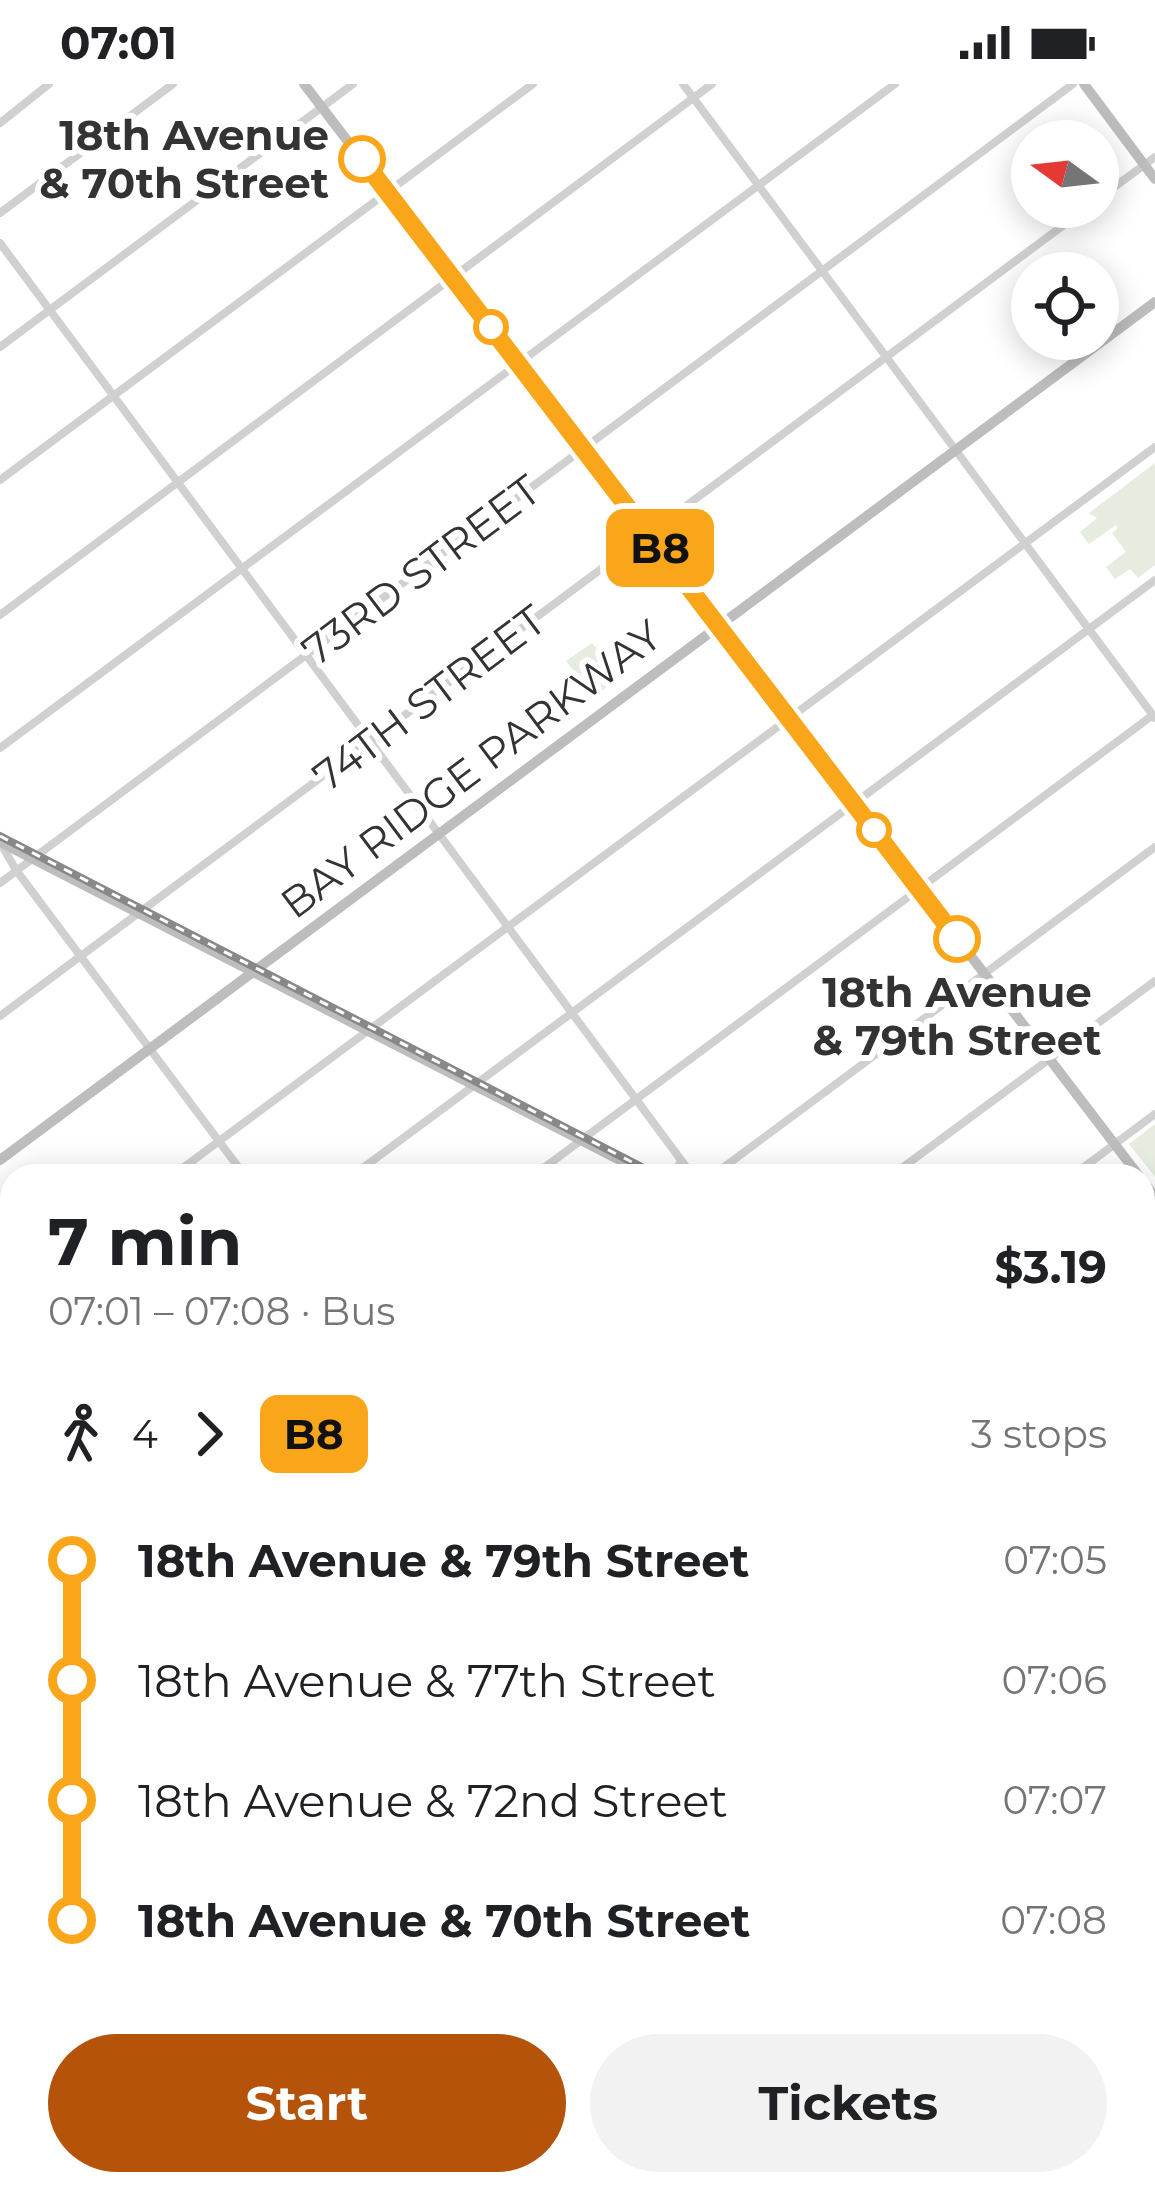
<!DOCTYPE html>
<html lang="en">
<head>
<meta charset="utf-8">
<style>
  :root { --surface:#fff; --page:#f2f2f2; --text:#202124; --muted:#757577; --accent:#b45309 }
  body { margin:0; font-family:Montserrat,sans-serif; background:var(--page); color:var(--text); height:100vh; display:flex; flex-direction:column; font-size:45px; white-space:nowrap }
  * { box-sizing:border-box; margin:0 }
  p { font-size:39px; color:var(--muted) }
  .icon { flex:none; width:66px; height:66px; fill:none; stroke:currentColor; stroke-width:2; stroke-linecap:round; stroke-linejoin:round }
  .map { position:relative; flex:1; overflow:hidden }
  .panel { position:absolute; left:0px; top:1080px; width:1155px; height:1032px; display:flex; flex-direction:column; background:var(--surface); border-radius:36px 36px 0 0; box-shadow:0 6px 30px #0003 }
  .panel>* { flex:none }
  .badge { padding:0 24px; border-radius:18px; font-size:42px; line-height:78px }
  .needle { width:78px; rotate:285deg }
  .controls { position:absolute; left:1011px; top:36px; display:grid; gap:24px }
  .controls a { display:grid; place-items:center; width:108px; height:108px; border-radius:50%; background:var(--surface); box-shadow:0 6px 30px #0003; font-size:60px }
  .map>.badge { position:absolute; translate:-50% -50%; box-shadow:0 0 0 6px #fff }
  .legs { display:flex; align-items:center; gap:18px; height:132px; padding:0 48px; font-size:39px }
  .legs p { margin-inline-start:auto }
  .summary { display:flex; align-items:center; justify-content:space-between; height:204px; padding:0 48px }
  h1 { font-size:66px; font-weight:700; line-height:90px }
  .cta { display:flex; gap:24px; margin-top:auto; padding:24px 48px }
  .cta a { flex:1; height:138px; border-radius:72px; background:var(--accent); color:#fff; font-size:48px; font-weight:700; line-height:138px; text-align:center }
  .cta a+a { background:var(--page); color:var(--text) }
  ul { padding:0 48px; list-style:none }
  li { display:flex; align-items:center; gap:42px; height:120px; font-size:45px }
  li i { display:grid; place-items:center; width:18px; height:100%; margin:0 15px; background:currentColor }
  li i::after { content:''; width:30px; height:30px; margin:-15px; border:9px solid; border-radius:50%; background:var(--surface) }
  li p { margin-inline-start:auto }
  li:first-child i { background:linear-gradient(#0000 50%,currentColor 0) }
  li:last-child i { background:linear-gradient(currentColor 50%,#0000 0) }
  .status { display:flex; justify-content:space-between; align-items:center; height:84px; padding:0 60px; background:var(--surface); direction:ltr }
  .status svg { height:33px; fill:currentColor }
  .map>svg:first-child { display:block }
  .green { fill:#e6ecdf }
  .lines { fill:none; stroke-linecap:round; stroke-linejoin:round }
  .street { stroke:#d0d0d0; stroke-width:8 }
  .secondary { stroke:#bdbdbd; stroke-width:10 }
  .rail-casing { stroke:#888; stroke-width:8 }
  .rail { stroke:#fff; stroke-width:3; stroke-dasharray:9; stroke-linecap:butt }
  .line-1-casing { stroke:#fff; stroke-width:27 }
  .line-1 { stroke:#faa61a; stroke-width:18 }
  .stop-1-dot { fill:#fff; stroke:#faa61a; stroke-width:6 }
  .labels { text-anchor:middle; stroke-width:12; stroke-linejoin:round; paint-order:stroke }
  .stop-label { font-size:42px; font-weight:bold; fill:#333; stroke:#fff; text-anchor:end }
  .street-label { font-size:42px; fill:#333; stroke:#fff }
</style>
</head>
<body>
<div class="status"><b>07:01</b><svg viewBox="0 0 49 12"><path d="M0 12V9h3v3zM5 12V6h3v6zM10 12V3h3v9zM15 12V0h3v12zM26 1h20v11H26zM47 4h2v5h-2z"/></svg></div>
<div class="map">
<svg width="1155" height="2112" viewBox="0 0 1155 2112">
  <rect width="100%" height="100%" fill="#fff"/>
  <path class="green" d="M1155,379V481L1138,494L1130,485L1115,495L1106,483L1126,468L1112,449L1118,444L1116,441L1089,460L1080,448L1097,434L1089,429Z
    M592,559L619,594L594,613L566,577Z
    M1155,1040V1093L1129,1060Z"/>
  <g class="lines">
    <path class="street" d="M683,0L1155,634
      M0,39L49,0
      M1098,115L1155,73
      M0,129L173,0
      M0,159L693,1092
      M0,263L353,0
      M0,396L533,0
      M0,531L712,0
      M0,664L895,0
      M1,760L16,786L245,1092
      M0,799L1073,0
      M0,932L1088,123
      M172,1092L1155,363
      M352,1092L1155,496
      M533,1092L1153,631
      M672,1092L681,1077
      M712,1092L1155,763
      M891,1092L1155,897
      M1072,1092L1155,1030
      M0,1219L12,1210
      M0,1303L12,1319
      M0,1354L12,1345
      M1143,1375L1155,1365
      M0,1488L12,1479
      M1143,1518L1155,1534
      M1143,1575L1155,1566
      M0,1622L12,1613
      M1143,1698L1154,1713
      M0,1755L12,1746
      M0,1889L12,1880
      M1143,1901L1155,1917
      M0,2023L12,2014
      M1143,2098L1153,2112
      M591,2100L600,2112
      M728,2100L737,2112
      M858,2100L867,2112
      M994,2100L1003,2112
      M60,2112L76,2100
      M240,2112L257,2100
      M421,2112L437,2100"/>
    <path class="secondary" d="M304,0L1139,1092
      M1084,0L1155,95
      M0,758L651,1092
      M0,1076L1155,218
      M1143,1097L1155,1113
      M1143,1347L1155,1354
      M1143,1719L1155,1710
      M0,1843L12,1859
      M191,2100L200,2112
      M614,2112L630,2100"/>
    <g class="rail-casing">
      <path id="rail" d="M0,752L659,1092
        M1143,1341L1155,1346"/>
    </g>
    <use href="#rail" class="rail"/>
  </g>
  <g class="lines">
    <g class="line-1-casing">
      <path id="line-1" d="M362,75L957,855"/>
    </g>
    <use href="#line-1" class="line-1"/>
  </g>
  <g class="stop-1-dot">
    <circle cx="362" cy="75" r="21"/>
    <circle cx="491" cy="243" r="15"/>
    <circle cx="874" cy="746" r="15"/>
    <circle cx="957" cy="855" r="21"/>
  </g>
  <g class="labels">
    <g class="stop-label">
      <text x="329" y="66">18th Avenue<tspan x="329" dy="48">&amp; 70th Street</tspan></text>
      <text x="957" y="923" text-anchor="middle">18th Avenue<tspan x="957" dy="48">&amp; 79th Street</tspan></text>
    </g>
    <g class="street-label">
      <text transform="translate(421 486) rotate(-37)" y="15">73RD STREET</text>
      <text transform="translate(429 614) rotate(-37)" y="15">74TH STREET</text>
      <text transform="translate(471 685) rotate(-37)" y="15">BAY RIDGE PARKWAY</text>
    </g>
  </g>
</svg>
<div class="controls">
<a><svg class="needle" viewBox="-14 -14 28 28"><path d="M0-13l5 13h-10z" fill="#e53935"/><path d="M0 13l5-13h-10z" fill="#757577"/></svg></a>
<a><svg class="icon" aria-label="locate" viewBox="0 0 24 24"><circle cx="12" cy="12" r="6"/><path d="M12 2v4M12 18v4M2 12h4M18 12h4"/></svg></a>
</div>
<b class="badge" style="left:660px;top:464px;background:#faa61a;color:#111">B8</b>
<section class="panel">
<div class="summary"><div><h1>7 min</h1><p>07:01 – 07:08 · Bus</p></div><b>$3.19</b></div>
<div class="legs"><svg class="icon" aria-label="walk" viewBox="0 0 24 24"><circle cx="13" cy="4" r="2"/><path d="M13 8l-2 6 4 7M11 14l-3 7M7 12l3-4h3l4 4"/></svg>4<svg class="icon" aria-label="forward" viewBox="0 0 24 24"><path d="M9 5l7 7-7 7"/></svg><b class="badge" style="background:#faa61a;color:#111">B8</b><p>3 stops</p></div>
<ul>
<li><i style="color:#faa61a"></i><b>18th Avenue &amp; 79th Street</b><p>07:05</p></li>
<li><i style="color:#faa61a"></i><span>18th Avenue &amp; 77th Street</span><p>07:06</p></li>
<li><i style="color:#faa61a"></i><span>18th Avenue &amp; 72nd Street</span><p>07:07</p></li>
<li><i style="color:#faa61a"></i><b>18th Avenue &amp; 70th Street</b><p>07:08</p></li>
</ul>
<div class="cta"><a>Start</a><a>Tickets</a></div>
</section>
</div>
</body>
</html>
